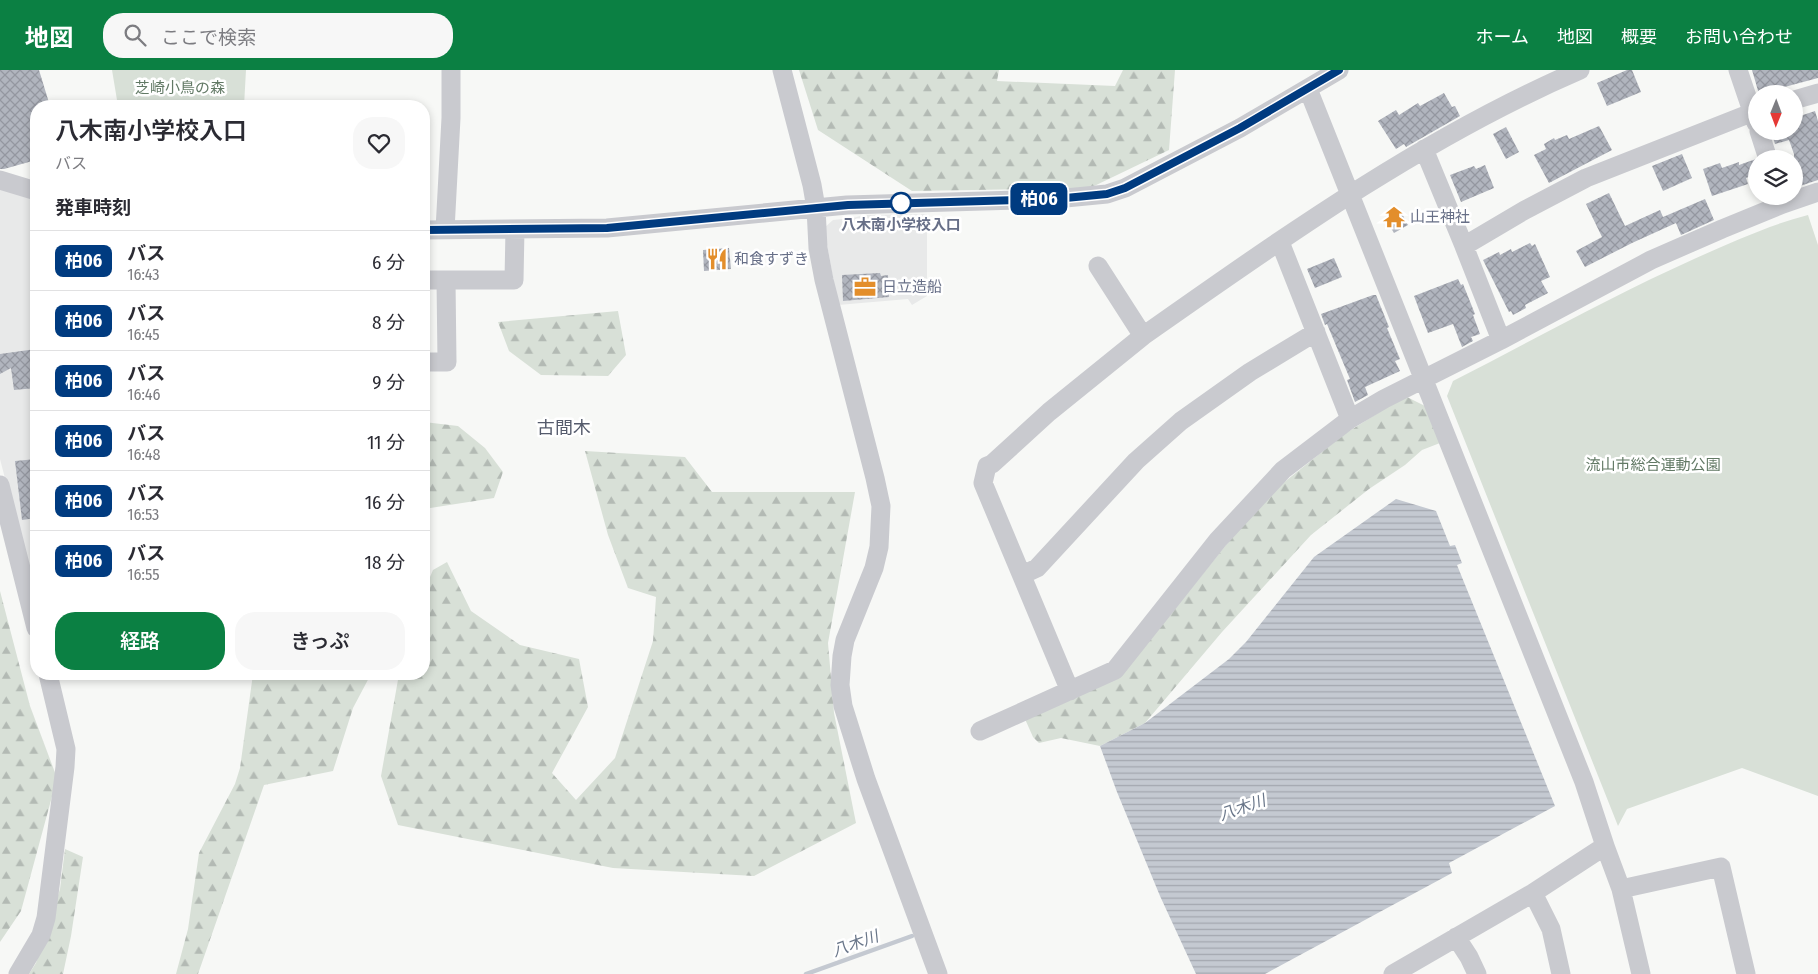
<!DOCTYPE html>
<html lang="ja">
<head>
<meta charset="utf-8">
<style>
  :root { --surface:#fff; --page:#f7f7f7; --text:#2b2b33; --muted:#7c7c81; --line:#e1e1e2; --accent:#0b8043 }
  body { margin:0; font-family:"Fira Sans Condensed","Noto Sans JP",sans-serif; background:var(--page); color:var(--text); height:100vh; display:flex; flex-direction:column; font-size:19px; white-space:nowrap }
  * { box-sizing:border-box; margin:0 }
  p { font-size:16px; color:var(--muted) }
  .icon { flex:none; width:28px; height:28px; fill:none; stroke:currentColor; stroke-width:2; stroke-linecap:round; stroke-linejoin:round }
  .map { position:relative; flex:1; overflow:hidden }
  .side { position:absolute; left:30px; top:30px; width:400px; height:580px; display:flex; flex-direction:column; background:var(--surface); border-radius:20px; box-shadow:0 2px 8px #0003 }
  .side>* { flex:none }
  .badge { padding:0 10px; border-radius:8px; font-size:18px; line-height:32px }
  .needle { width:32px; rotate:181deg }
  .buttons { position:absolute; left:1748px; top:15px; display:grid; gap:10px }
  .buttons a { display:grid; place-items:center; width:55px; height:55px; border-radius:50%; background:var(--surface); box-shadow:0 2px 8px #0003; font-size:25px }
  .map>.badge { position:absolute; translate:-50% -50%; box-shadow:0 0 0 2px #fff }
  h2 { padding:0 25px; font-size:19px; line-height:45px }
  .round { display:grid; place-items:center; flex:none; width:52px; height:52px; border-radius:20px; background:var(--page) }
  .headline { display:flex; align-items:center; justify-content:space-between; height:85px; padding:0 25px }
  h1 { font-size:24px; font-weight:600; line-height:38px }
  .action { display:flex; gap:10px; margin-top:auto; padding:10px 25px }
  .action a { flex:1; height:58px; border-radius:20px; background:var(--accent); color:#fff; font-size:20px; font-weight:600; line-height:58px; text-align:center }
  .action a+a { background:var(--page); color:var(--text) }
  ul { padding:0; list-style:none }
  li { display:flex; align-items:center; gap:15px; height:60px; padding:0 25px; border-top:1px solid var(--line) }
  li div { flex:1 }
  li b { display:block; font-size:19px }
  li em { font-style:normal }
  li .badge { min-width:55px; font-weight:700; text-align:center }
  header { display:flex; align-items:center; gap:30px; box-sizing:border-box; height:70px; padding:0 25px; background:var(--accent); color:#fff }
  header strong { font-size:24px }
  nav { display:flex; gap:28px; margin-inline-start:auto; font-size:18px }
  .search { width:350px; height:45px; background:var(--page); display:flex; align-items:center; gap:12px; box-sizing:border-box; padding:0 18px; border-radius:20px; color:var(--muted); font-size:19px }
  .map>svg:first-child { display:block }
  .built { fill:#e8e9e9 }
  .forest { fill:url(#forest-firs) }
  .park { fill:#d8e0d7 }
  .water { fill:url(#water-rules) }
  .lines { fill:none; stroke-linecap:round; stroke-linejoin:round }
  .stream { stroke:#c4c9d1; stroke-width:4.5 }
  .building { fill:url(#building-cross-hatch) }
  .minor { stroke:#c9cacf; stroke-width:19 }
  .line-casing { stroke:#fff; stroke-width:11 }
  .line { stroke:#003b80; stroke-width:8 }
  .stop-dot { fill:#fff; stroke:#003b80; stroke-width:2.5 }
  .labels { text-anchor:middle; stroke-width:5; stroke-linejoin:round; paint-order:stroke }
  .park-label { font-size:15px; fill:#627965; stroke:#fff }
  .poi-label { font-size:15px; fill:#676f87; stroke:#fff; text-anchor:start }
  .stop-label { font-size:15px; font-weight:bold; fill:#676f87; stroke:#fff }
  .water-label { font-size:16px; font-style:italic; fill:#697689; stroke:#fff }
  .quarter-label { font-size:18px; fill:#555b6c; stroke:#fff }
</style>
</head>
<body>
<header>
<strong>地図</strong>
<div class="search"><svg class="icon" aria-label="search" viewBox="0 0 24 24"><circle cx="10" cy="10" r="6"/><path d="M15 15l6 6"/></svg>ここで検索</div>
<nav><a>ホーム</a><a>地図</a><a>概要</a><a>お問い合わせ</a></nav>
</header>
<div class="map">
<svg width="1818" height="904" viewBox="0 0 1818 904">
  <defs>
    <pattern id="forest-firs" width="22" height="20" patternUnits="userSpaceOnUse" patternTransform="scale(1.25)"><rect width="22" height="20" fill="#d8e0d7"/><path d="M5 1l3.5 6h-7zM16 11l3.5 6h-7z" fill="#b3bab4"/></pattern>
    <pattern id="water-rules" width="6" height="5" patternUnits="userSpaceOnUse" patternTransform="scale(1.25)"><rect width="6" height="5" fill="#c4c9d1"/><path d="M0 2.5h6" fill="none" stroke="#a3a7af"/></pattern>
    <pattern id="building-cross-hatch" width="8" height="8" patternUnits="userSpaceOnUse" patternTransform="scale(1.25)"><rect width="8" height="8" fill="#b1b5be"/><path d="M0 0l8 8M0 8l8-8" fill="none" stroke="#9497a0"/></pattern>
  </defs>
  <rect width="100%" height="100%" fill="#f7f8f6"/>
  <path class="built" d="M0,119L36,130V528L0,389Z
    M927,144V226L912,235L908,229L838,235L824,158L833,150L853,148L864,145Z"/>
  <path class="forest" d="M799,0H999L997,11L1115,16L1123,0H1175L1169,80L1090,118L912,121L818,60Z
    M618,241L626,285L608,306L541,305L509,281L498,252Z
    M1405,326L1425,336L1440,373L1422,380L1405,395L1369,419L1311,465L1222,562L1145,653L1100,676L1061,668L1039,673L1033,667L1025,649L1122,604L1239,459L1272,422L1343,365Z
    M424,352L458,356L485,378L503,402L494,428L424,439Z
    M585,381L685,387L712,422H855L828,573L834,643L856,753L754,806L613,798L398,755L381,706L399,604H424V521L433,500L447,492L471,541L520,575L579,589L588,637L552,703L576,730L615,688L653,571L656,527L628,518L608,465Z
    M0,521L30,636L57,708L21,841L0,872Z
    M253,604H371L353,638L333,701L264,715L198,904H176L188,859L199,783L235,714L240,698Z
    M65,779L83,787L71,866L63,904H29L36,893L60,819Z"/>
  <path class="park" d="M112,0H246L244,36H118Z
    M1808,145L1818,175V726L1742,698L1627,739L1618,756L1447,326L1453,311C1533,270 1612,226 1694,189C1730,173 1769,155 1808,145Z"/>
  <path class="water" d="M1396,429L1436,441L1450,476L1455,475L1462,493L1457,495L1555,736L1449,793L1452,803L1265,904H1196L1160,826L1117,722L1100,676L1145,653L1229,589L1246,572L1314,487Z"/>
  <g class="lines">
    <path class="stream" d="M806,904L912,866"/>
  </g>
  <path class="building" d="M0,0H39L50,36H36V90L4,99H0Z
    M1627,0H1632L1641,22L1607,36L1597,13Z
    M1752,0H1818V8L1759,24Z
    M1444,23L1452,37L1455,36L1460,46L1406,77L1404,74L1396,79L1378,51L1396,40L1399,45L1418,33L1420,36Z
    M1815,41L1818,51V110L1794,118V84L1789,70L1775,74L1771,61H1794V48Z
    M1599,56L1612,80L1549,113L1534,85L1546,79L1544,74L1554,68L1555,70L1567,65L1569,69Z
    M1506,57L1519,82L1506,89L1493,64Z
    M1682,84L1692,108L1663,121L1652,96Z
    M1756,89V104L1746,108L1748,114L1712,126L1703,99L1720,93L1722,98L1739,92V95Z
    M1485,95L1494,118L1461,132L1450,105L1474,96L1476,99Z
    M1609,123L1625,156L1660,140L1663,147L1705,129L1714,150L1681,165L1676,153L1632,173L1585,197L1576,181L1602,167L1586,134Z
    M1401,142L1408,155L1394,163L1386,150Z
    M1530,173L1532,176L1535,174L1550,207L1541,211L1548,223L1525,235L1526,238L1513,245L1511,241L1509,242L1483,190L1499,182L1500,185L1511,179L1512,182Z
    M729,178L731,199L704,201L703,180Z
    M1334,188L1342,207L1315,218L1307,199Z
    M880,203L881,206L888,205L889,227L843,231L842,205Z
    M1458,209L1461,215L1463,214L1475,244L1473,245L1480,264L1471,267L1473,271L1462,277L1453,254L1428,263L1414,226Z
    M1373,225H1376L1389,257L1387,258L1400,289L1395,291L1400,301L1365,317L1368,325L1355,332L1347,310L1350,309L1327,254L1325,255L1321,244Z
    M36,279V318L14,320L11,298L0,304V284Z
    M36,389V448L22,450L15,391Z"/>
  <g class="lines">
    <path class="minor" d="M782,0L812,115L816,138L818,178L824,210L875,408L881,436L879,477L874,498L845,570L842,586L840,615L843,636L866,709L938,904
      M1738,0L1756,53
      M1308,19L1584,712L1605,776L1621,819L1641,904
      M1794,30L1818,23
      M1759,61L1768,89
      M1424,79L1464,176
      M0,110L36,121
      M424,160L607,158L847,135L1055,129L1107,124L1125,118L1240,58L1339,0
      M445,160L451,48V0
      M1280,172L1350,349
      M1098,196L1143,266C1281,169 1424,67 1580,0
      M424,210H514L515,159
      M1501,270L1464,176L1525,140L1586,108L1756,41
      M424,292H447L446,210
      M0,415L36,558
      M1022,505L1037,498L1136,391L1181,351L1250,302L1316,262
      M1070,621L983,413L987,396L992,394L1049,342L1143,266
      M980,661L1115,600L1218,470L1283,400L1350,349L1384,329L1501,270L1651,190L1722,159L1783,134L1818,122
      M1621,819L1721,797L1746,904
      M1533,823L1551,859L1561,904
      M1456,867L1469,887L1477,904
      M18,904L41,865L46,848L65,697L66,679L48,604
      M1393,904L1533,823L1605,776"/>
  </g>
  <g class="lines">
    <g class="line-casing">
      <path id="line" d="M424,160L607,158L848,135L1055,129L1107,124L1125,118L1240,58L1339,0"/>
    </g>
    <use href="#line" class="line"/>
  </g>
  <defs>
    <g id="temple-bare" transform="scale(1.725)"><path d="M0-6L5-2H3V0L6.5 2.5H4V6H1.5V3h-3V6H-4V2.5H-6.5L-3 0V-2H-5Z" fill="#e38e2b" stroke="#fff" stroke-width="2.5" paint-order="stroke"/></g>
    <g id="restaurant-bare" transform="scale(1.725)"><path d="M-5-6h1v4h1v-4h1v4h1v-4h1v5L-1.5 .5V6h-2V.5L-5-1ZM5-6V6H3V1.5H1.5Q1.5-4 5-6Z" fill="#e38e2b" stroke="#fff" stroke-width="2.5" paint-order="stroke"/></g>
    <g id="office-bare" transform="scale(1.725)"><path d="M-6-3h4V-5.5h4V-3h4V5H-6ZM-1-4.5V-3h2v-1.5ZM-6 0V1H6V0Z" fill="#e38e2b" stroke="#fff" stroke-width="2.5" paint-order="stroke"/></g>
  </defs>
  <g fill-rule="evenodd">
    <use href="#temple-bare" x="1394" y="147"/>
    <use href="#restaurant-bare" x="717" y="189"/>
    <use href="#office-bare" x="865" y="217"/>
  </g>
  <circle class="stop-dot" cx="901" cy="133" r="10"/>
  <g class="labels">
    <g class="park-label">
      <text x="180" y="23">芝崎小鳥の森</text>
      <text x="1653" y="400">流山市総合運動公園</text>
    </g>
    <g class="poi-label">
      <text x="1410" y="152">山王神社</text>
      <text x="734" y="194">和食すずき</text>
      <text x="882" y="222">日立造船</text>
    </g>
    <g class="stop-label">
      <text x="901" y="160">八木南小学校入口</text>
    </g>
    <g class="water-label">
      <text transform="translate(1242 737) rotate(-19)" y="6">八木川</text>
      <text transform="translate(855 873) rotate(-20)" y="6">八木川</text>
    </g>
    <g class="quarter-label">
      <text x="564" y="364">古間木</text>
    </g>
  </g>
</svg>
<div class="buttons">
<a><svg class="needle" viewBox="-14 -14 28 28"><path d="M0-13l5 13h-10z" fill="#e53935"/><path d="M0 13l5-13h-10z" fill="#7c7c81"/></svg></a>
<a><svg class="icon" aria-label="layers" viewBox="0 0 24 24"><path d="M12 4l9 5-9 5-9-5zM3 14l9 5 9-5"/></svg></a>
</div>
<b class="badge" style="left:1039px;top:129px;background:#003b80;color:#fff">柏06</b>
<section class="side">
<div class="headline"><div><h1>八木南小学校入口</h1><p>バス</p></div><a class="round"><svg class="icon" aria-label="heart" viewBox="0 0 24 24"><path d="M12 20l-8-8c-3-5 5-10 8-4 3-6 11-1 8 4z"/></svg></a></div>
<h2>発車時刻</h2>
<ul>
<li><span class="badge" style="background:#003b80;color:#fff">柏06</span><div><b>バス</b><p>16:43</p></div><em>6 分</em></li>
<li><span class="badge" style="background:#003b80;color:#fff">柏06</span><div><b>バス</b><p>16:45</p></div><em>8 分</em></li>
<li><span class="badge" style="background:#003b80;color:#fff">柏06</span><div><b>バス</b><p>16:46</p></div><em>9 分</em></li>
<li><span class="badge" style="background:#003b80;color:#fff">柏06</span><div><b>バス</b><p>16:48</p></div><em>11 分</em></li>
<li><span class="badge" style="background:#003b80;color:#fff">柏06</span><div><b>バス</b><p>16:53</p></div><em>16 分</em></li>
<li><span class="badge" style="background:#003b80;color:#fff">柏06</span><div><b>バス</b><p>16:55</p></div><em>18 分</em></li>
</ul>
<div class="action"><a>経路</a><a>きっぷ</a></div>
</section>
</div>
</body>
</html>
